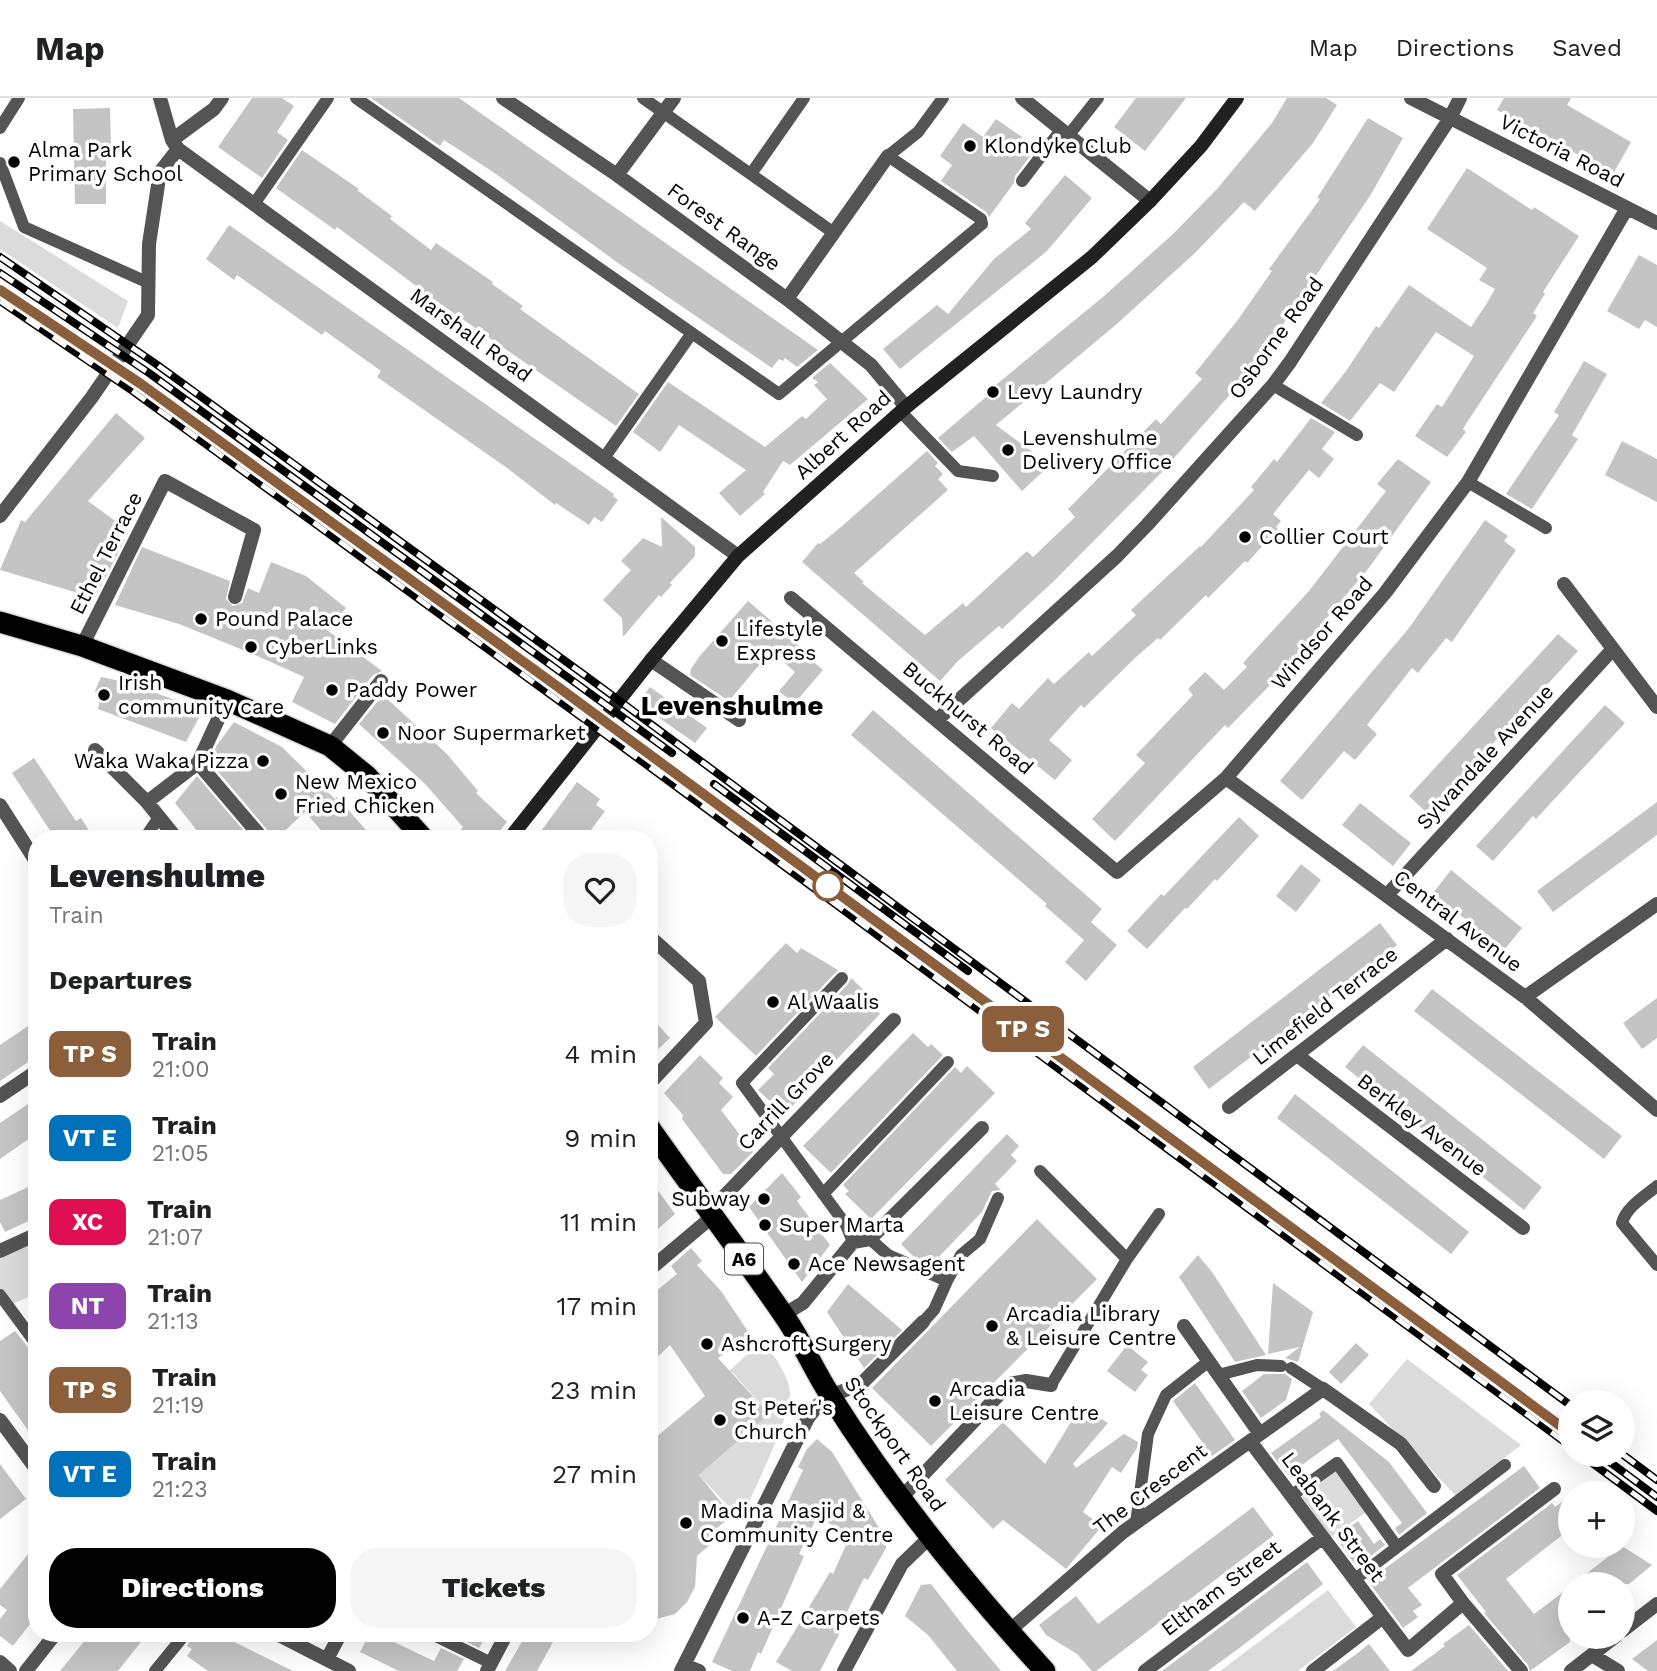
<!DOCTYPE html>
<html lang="en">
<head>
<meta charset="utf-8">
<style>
  :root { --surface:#fff; --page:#f6f6f6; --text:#202124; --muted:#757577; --line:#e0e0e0; --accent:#000 }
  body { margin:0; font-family:"Work Sans",sans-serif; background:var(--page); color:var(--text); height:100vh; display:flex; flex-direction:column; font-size:26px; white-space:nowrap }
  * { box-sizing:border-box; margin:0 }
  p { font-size:23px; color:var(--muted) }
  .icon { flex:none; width:38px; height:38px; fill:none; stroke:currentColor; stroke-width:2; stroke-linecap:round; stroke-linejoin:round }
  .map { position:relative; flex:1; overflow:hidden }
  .drawer { position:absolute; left:28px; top:732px; width:630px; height:812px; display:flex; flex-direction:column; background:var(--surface); border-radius:28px; box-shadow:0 7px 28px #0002 }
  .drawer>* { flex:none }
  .badge { padding:0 14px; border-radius:10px; font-size:24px; line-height:46px }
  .tools { position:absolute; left:1558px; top:1292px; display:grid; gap:14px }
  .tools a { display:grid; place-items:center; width:77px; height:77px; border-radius:50%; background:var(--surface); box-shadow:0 7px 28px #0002; font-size:35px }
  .map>.badge { position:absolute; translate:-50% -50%; box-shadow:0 0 0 4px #fff }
  h2 { padding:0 21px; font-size:26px; line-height:63px }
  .round { display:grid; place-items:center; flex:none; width:74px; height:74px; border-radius:28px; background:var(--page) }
  .headline { display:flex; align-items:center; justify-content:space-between; height:119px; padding:0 21px }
  h1 { font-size:33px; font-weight:800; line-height:52px }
  .action { display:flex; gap:14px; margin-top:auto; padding:14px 21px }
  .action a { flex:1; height:80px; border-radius:28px; background:var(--accent); color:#fff; font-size:28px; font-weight:800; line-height:80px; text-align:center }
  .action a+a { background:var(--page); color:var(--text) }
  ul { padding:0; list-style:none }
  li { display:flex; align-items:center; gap:21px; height:84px; padding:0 21px }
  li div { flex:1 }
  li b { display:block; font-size:26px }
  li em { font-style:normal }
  li .badge { min-width:77px; font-weight:700; text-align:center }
  header { display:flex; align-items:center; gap:42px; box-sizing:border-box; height:98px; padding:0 35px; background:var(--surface); border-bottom:2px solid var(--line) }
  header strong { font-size:33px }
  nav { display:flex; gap:38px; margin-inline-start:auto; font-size:24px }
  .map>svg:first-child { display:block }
  .green { fill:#dbdbdb }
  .building { fill:#c4c4c4 }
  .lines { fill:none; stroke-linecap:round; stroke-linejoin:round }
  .highway-casing { stroke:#dbdbdb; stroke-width:24 }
  .lane { stroke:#545454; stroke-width:12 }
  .street { stroke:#545454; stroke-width:14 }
  .secondary { stroke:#212121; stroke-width:14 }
  .highway { stroke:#000; stroke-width:21 }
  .rail-casing { stroke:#000; stroke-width:8 }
  .rail { stroke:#fff; stroke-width:5; stroke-dasharray:16; stroke-linecap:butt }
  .line-casing { stroke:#fff; stroke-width:16 }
  .line { stroke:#8b5e3c; stroke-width:10 }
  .poi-dot { fill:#000; stroke:#fff; stroke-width:2.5 }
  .stop-dot { fill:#fff; stroke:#8b5e3c; stroke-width:3.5 }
  .labels { text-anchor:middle; stroke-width:7; stroke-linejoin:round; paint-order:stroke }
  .shield { fill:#fff; stroke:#4c4c4c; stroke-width:2 }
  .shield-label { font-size:19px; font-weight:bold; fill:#000 }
  .poi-label { font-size:21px; fill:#000; stroke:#fff; text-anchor:start }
  .street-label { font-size:21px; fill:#000; stroke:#fff }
  .district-label { font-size:28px; font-weight:bold; fill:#000; stroke:#fff }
</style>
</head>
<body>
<header>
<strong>Map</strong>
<nav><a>Map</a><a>Directions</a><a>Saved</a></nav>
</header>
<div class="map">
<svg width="1657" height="1573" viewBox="0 0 1657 1573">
  <rect width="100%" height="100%" fill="#fff"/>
  <path class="green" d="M0,123L128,203L118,230L0,151Z
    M37,1136V1195L10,1207L0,1197V1153Z
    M763,1242C773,1258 789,1276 790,1295C792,1316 751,1398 741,1422L699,1377L746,1336L752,1342L760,1336L754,1328L769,1315L732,1274H728Z
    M1407,1261L1521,1347L1456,1398L1369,1306Z
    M1338,1372L1368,1413L1331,1439L1302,1399Z
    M1328,1492L1356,1529L1298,1573H1220Z"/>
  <path class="building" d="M252,0H282L294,8L277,34L288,42L262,80L218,49Z
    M371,0H459L818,252L797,269L785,260L783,263L779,261L772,270L618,165L496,76L444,42L440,48Z
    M1136,0H1186L1145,53L1114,29Z
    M1287,0H1326L1337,7L1313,45L1255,113L1244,104L1195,155L1118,225L996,327L1050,367L1022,393L974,338L952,354L938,340L986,299V295L1104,198L1173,136L1217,91L1272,25Z
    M1504,0H1571L1567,7L1631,44L1613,76L1497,12Z
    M110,10L111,51L106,52V106H75L73,11Z
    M1368,20L1403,40L1370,98L1277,235L1226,301L1160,376L1054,483L1002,531L999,528L958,563L940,583L802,464L818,445L820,446L841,429L927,353L938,365L935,368L943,376L938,381L948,392L854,475L864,484L862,485L925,537L963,505L966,509L1027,453L1033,459L1075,419L1068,411L1156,321L1161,326L1202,281L1195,275L1237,223L1272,173L1269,171L1320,101L1317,100Z
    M996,21L1022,39L1020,42L1034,53L1015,78L1014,85L989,119L986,114L941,83L952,67L940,58L963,25L983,39Z
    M302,52L359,91L357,92L392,118L390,121L431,152L436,145L493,184L492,186L523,208L520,211L639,296L616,328L435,202L337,129L335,132L276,90Z
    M1467,70L1532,112L1534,109L1579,138L1543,194L1545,196L1533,215L1537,218L1466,326L1463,331L1466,334L1447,359L1415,338L1437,306L1442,309L1474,258L1436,234L1394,294L1380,285L1350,323L1321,305L1346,273L1376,228L1379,230L1409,187L1471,229L1487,205L1495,191L1479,182L1487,170L1427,131Z
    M1065,77L1092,100L1047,153L900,271L883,251L937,207L948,216L994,161L1031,131L1025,125Z
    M229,127L614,396L613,398L618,402L602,424L594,419L589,427L556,405L555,407L507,370L377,279L381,273L325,233L322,237L237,177L234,182L206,161Z
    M1639,157L1657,167V229L1645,222L1639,231L1607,213Z
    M1584,263L1607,276L1572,337L1578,341L1532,411L1506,396L1559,317L1554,314Z
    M830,265L868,301L790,367L783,363L763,394L765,396L740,418L719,395L746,372L679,327L660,354L633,334L668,284L765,349L802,318L806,321L827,301L814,287L818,284L812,280Z
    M116,315L145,340L88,403L125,430L120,439L125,441L95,500L0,472L21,422L25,424Z
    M1311,320L1335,334L1322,351L1334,361L1319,380L1309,372L1273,416L1281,423L1276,429L1278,431L1247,465L1245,463L1208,500L1206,497L1160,542L1158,540L1136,559L1084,610L1081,607L1049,642L1072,662L1055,682L991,630L1012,605L1019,611L1048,580L1054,586L1089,554L1092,558L1136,517L1131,512L1200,448L1201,449L1254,392L1251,389L1274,361L1277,364Z
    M1622,343L1657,361V404L1605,377Z
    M1398,361L1431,384L1368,471L1273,584L1228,630L1225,627L1115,743L1092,721L1145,665L1136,657L1193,597L1188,591L1205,574L1224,592L1247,569L1243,565L1309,493L1386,393L1377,386Z
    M661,419L695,449V458L670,485L672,487L661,499L659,497L623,539L622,520L603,502L631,472L621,463L643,440L662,449Z
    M1485,422L1508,438L1504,443L1516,452L1452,544L1446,540L1418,575L1412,570L1367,627L1377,636L1355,662L1344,653L1302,702L1280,683L1409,530Z
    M142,449L230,483L226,501L233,508L242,505L248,490L259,495L271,464L306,478L346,510L327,532L382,573L373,577L335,626L292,604L304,579L253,556L179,526L115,507Z
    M748,503L799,547L797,550L823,572L794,606L779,593L795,574L771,553L729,603L690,577L691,571L699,559Z
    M1558,536L1578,553L1428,716L1409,698Z
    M101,579L125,584L203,612L186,644L98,611L100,601L95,593Z
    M650,589L707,630L695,645L638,605Z
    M383,597L447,656L478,693L476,695L507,724L494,740H453L463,729L425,686L359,626Z
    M1605,607L1625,625L1536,721L1533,718L1493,763L1476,748Z
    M873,612L1102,811L1091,824L1117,847L1086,883L1065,864L1084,842L1045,808L1047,806L851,637Z
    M234,624L282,649L335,701L337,699L373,740H328L305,714L277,740H271L269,734L209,663L217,647Z
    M34,660L76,723L81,720L94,740H49L56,735L54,732L51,734L12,675Z
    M197,678L250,740H203L175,705Z
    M577,684L600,701L596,707L605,713L585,740H536Z
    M1657,704V737L1553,814L1537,793Z
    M1360,705L1411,745L1393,768L1342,727Z
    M1239,719L1259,738L1217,783L1215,781L1187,811L1185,810L1147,851L1127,833L1161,796L1164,798Z
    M1301,766L1321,782L1296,814L1276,798Z
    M1451,772L1522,830L1504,852L1433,795Z
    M1380,825L1397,847L1209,991L1193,969Z
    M786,845L797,855L801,850L838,872L756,958L715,919Z
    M851,880L871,899L867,903L880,916L784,1017L758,992L774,976L768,970L848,886Z
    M1432,891L1622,1038L1604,1061L1414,913Z
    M1657,900V940L1642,951L1623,925Z
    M649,917L670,940L649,960Z
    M37,922V958L0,983V947Z
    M913,935L928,949L931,946L943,957L831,1075L803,1048Z
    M1363,947L1542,1089L1524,1112L1345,969Z
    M700,957L723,980L719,985L733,999L721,1012L753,1054L731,1076H723L682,1021L683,1017L664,995Z
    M967,968L995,995L871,1121L845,1096L849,1093L843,1087L955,969L961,975Z
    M1295,996L1469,1134L1451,1156L1277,1020Z
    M37,1000V1035L0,1061V1025Z
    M1007,1036L1019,1048L1011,1057L1017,1063L995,1086L1001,1092L992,1093L982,1114L931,1167L914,1159L901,1146Z
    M782,1075L801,1099L797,1103L830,1147L802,1184L749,1109Z
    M649,1080L675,1116L649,1139Z
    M37,1085V1119L5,1134L0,1124V1102Z
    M1037,1121L1097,1181L931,1348L872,1290Z
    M691,1150L702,1163L697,1167L721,1193L751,1238L718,1260L769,1316L699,1377L732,1418L713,1433L719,1439L697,1458L695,1489L687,1504L675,1516L649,1523V1345L705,1298L670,1247L649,1267V1199L677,1176L671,1168Z
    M1198,1157L1212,1174L1266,1257L1235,1264L1179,1179Z
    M1273,1185L1313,1214L1298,1264L1285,1260L1300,1249L1268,1256Z
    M848,1186L902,1232L864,1270L827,1214Z
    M15,1233L30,1252L37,1256V1345L0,1293V1243Z
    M1356,1245L1369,1257L1341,1286L1329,1274Z
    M1127,1247L1148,1264L1141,1272L1148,1277L1135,1294L1107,1273Z
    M1264,1276H1285L1292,1281L1286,1302L1261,1320L1242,1293Z
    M1195,1285L1235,1342L1212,1358L1173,1303Z
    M1081,1308L1108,1325L1073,1366L1076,1370L1124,1336L1138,1344L1137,1350L1121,1375L1112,1369L1083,1414L1102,1428L1066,1471L1003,1422L993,1431L945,1382L1003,1324L1045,1366Z
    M1323,1312L1389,1364L1427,1415L1399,1437L1395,1430L1402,1425L1338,1341L1288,1377L1271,1355L1321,1319L1319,1316Z
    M817,1341L832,1354L886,1441V1450L868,1482L864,1480L843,1522L846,1523L820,1573H792L776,1564L830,1474L833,1476L846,1447L837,1431L818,1417L799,1456L804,1458L761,1556L758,1554L750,1573H732L712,1564L803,1372L798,1369L807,1351Z
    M0,1366L26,1401L0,1421Z
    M1524,1368L1540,1390L1408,1490L1422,1507L1413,1513L1418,1519L1403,1530L1368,1483Z
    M1570,1398V1431L1506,1481L1534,1516L1570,1489V1544L1530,1573L1528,1567L1484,1515L1486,1514L1457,1477L1552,1405L1555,1409Z
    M1253,1409L1274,1437L1096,1573H1092L1077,1556L1046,1537L1039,1527L1076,1498L1098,1526Z
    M1358,1423L1374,1446L1380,1441L1385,1447L1357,1469L1335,1439Z
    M37,1445V1517L13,1548L0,1538V1521L7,1512L0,1507V1491Z
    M1622,1448L1652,1467L1629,1486H1573Z
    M1307,1464L1323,1486L1242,1548L1208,1573H1162Z
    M931,1486L966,1531L1001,1573H957L928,1537L905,1518L921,1487Z
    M1469,1527L1508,1573H1411L1445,1548L1443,1546Z
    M91,1535H148L118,1573H60Z
    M195,1535H216L293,1573H208L187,1558L192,1551L187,1548Z
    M370,1535H375L434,1563L441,1550L464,1561L457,1573H399L360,1554Z
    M449,1535H488L479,1550Z
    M527,1535H558L537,1573H505Z
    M1657,1542V1573H1648L1632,1561Z
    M1369,1546L1390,1573H1333L1355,1557Z"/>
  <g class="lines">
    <g class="highway-casing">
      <path id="highway" d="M0,524L82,548L227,602L330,648L367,678L423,740
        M649,1029C694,1093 741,1155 785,1219C802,1244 814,1272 830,1297C892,1396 966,1487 1045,1573"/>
    </g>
    <path class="lane" d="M356,0L779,296L982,126L981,121L888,58L918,34L943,0
      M643,0L834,135
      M0,30L19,0
      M1068,38L1098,0
      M0,65L24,129L149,185
      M751,76L804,0
      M1022,83L1061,32
      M254,106L328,0
      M1273,287L1357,337
      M901,314L958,373L993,378
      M604,360L692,235
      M1468,384L1546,430
      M145,740L159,719
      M842,880L742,985L846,1127L853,1144
      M1040,1073L1127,1161
      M1657,1088C1645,1098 1626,1109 1622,1125L1657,1167
      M823,1096L948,964
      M870,1141L888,1157L947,1183L961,1157L980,1141L998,1100
      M0,1197L37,1247
      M923,1224L934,1212L947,1183
      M1291,1270L1323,1291
      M1218,1277L1257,1267L1281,1268
      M1051,1287L1127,1161L1159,1116
      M1291,1398L1337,1365L1397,1449
      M1136,1425L1148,1336L1166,1297L1209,1263
      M1354,1482L1505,1367
      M430,1535L491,1565
      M155,1573L186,1535"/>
    <path class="street" d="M160,0L172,42L178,51L738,458
      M503,0L617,77L787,201L871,267L906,309
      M1022,0L1150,103
      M1411,0L1657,125
      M172,42L214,11L222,0
      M617,77L674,0
      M787,201L888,58
      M0,418L92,299L148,217L149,146L160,74L178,51
      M1564,486L1657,609
      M791,500L1117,774L1226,680L1385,495L1468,384L1627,110
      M82,548L165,383L254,432L235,499
      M651,562L739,622
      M938,621L1117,458L1147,427L1273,287L1290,264L1450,20L1460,0
      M330,648L381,583
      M95,652L147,704L176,740
      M198,665L262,740
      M1226,680L1525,899L1657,1012
      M147,704L198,665L227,602
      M0,707L37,765
      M1387,797L1613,551
      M649,838L699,883L706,925L649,986
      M1525,899L1657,806
      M1297,957L1523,1130
      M0,998L37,973
      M1229,1009L1447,841
      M709,1114L894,922
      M0,1153L37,1136
      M649,1172L713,1118
      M783,1217L803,1205L853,1144L870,1141L982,1030
      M1184,1228L1260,1336
      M0,1322L37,1372
      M1250,1343L1383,1519
      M901,1400L1009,1286L1026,1283L1051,1287
      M1463,1505L1521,1573
      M1009,1533L1123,1434L1323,1291L1401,1346L1434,1388
      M1622,1533L1657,1506
      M275,1535L349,1573
      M1592,1557L1618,1573
      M327,1561L341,1535
      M0,1564L10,1573
      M684,1567L699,1573
      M26,1573L56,1535
      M487,1573L507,1535
      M681,1573L808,1320L818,1307L830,1298L861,1286L923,1224
      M844,1573L902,1466L930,1439
      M1145,1573L1322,1440
      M1313,1573L1383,1519L1408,1552L1463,1505L1442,1476L1554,1391
      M1571,1573L1616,1538"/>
    <path class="secondary" d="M510,740L651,562L738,458L906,309L1092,159L1150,103L1201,48L1237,0"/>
    <use href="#highway" class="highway"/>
    <g class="rail-casing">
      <path id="rail" d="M0,159L156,266L590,581L1570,1307
        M0,175L149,275L672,655
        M0,203L134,294L617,645L1570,1348
        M111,265L383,462
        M624,637L984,903
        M714,686L968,873
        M1423,1227L1570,1335
        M1580,1356L1657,1413
        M1599,1356L1657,1399
        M1622,1356L1657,1382"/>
    </g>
    <use href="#rail" class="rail"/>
  </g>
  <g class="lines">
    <g class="line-casing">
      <path id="line" d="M0,192L141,286L554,586L1570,1335"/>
    </g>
    <use href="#line" class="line"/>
  </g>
  <g class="poi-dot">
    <circle cx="970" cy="48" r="7"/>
    <circle cx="14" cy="64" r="7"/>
    <circle cx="993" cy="294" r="7"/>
    <circle cx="1008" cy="352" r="7"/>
    <circle cx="1245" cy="439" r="7"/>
    <circle cx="201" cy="521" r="7"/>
    <circle cx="722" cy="543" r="7"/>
    <circle cx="251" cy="549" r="7"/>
    <circle cx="332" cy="592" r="7"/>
    <circle cx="104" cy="597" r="7"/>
    <circle cx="383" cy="635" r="7"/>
    <circle cx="263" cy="663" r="7"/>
    <circle cx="281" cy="696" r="7"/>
    <circle cx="773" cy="904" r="7"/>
    <circle cx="764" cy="1101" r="7"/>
    <circle cx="765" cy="1127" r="7"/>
    <circle cx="794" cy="1166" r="7"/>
    <circle cx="992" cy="1228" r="7"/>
    <circle cx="707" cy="1246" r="7"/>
    <circle cx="935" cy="1303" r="7"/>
    <circle cx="720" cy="1322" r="7"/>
    <circle cx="686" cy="1425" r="7"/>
    <circle cx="743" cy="1520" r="7"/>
  </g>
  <circle class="stop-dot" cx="828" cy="788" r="14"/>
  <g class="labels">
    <rect class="shield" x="725" y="1145.5" width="38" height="31" rx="5"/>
    <g class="shield-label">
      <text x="744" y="1168">A6</text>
    </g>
    <g class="poi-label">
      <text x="984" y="55">Klondyke Club</text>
      <text x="28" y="59">Alma Park<tspan x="28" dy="24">Primary School</tspan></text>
      <text x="1007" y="301">Levy Laundry</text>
      <text x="1022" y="347">Levenshulme<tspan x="1022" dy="24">Delivery Office</tspan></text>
      <text x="1259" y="446">Collier Court</text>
      <text x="215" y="528">Pound Palace</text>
      <text x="736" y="538">Lifestyle<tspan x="736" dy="24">Express</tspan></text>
      <text x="265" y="556">CyberLinks</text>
      <text x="118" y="592">Irish<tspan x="118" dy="24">community care</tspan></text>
      <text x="346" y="599">Paddy Power</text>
      <text x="397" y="642">Noor Supermarket</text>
      <text x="249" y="670" text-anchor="end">Waka Waka Pizza</text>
      <text x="295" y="691">New Mexico<tspan x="295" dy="24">Fried Chicken</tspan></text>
      <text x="787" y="911">Al Waalis</text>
      <text x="750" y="1108" text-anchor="end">Subway</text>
      <text x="779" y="1134">Super Marta</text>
      <text x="808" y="1173">Ace Newsagent</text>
      <text x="1006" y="1223">Arcadia Library<tspan x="1006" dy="24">&amp; Leisure Centre</tspan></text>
      <text x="721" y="1253">Ashcroft Surgery</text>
      <text x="949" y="1298">Arcadia<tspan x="949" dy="24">Leisure Centre</tspan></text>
      <text x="734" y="1317">St Peter's<tspan x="734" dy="24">Church</tspan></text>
      <text x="700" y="1420">Madina Masjid &amp;<tspan x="700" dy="24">Community Centre</tspan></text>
      <text x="757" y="1527">A-Z Carpets</text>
    </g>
    <g class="street-label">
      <text transform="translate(1562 53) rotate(27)" y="7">Victoria Road</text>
      <text transform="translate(724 129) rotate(36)" y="7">Forest Range</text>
      <text transform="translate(471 237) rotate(36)" y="7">Marshall Road</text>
      <text transform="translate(1276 240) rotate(-54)" y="7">Osborne Road</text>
      <text transform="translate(843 337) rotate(-42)" y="7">Albert Road</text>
      <text transform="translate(106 455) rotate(-63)" y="7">Ethel Terrace</text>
      <text transform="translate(1322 535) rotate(-49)" y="7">Windsor Road</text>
      <text transform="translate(968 620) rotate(40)" y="7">Buckhurst Road</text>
      <text transform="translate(1485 659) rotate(-47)" y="7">Sylvandale Avenue</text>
      <text transform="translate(1458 823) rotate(37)" y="7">Central Avenue</text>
      <text transform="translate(1325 908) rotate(-38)" y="7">Limefield Terrace</text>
      <text transform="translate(786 1003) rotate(-46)" y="7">Carrill Grove</text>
      <text transform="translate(1422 1027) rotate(37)" y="7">Berkley Avenue</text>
      <text transform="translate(895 1346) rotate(55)" y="7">Stockport Road</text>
      <text transform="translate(1150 1391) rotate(-37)" y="7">The Crescent</text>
      <text transform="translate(1333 1419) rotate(53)" y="7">Leabank Street</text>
      <text transform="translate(1221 1490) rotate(-37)" y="7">Eltham Street</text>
    </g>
    <g class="district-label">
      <text x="732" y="617">Levenshulme</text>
    </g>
  </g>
</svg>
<div class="tools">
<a><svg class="icon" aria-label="layers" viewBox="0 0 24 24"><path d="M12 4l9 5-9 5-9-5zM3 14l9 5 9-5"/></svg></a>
<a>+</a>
<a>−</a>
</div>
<b class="badge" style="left:1023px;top:931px;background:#8b5e3c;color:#fff">TP S</b>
<section class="drawer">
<div class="headline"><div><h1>Levenshulme</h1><p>Train</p></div><a class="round"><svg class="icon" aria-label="heart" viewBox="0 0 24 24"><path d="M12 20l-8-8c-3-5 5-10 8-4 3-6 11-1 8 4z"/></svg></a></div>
<h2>Departures</h2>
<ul>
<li><span class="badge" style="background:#8b5e3c;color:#fff">TP S</span><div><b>Train</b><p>21:00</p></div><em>4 min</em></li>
<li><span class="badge" style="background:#0072bc;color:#fff">VT E</span><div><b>Train</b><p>21:05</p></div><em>9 min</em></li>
<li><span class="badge" style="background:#df0d52;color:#fff">XC</span><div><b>Train</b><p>21:07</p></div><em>11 min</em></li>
<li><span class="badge" style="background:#8e44ad;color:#fff">NT</span><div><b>Train</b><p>21:13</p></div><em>17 min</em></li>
<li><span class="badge" style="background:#8b5e3c;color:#fff">TP S</span><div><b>Train</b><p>21:19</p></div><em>23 min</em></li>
<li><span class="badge" style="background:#0072bc;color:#fff">VT E</span><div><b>Train</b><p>21:23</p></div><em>27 min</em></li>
</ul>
<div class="action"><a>Directions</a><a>Tickets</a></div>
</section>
</div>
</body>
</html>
